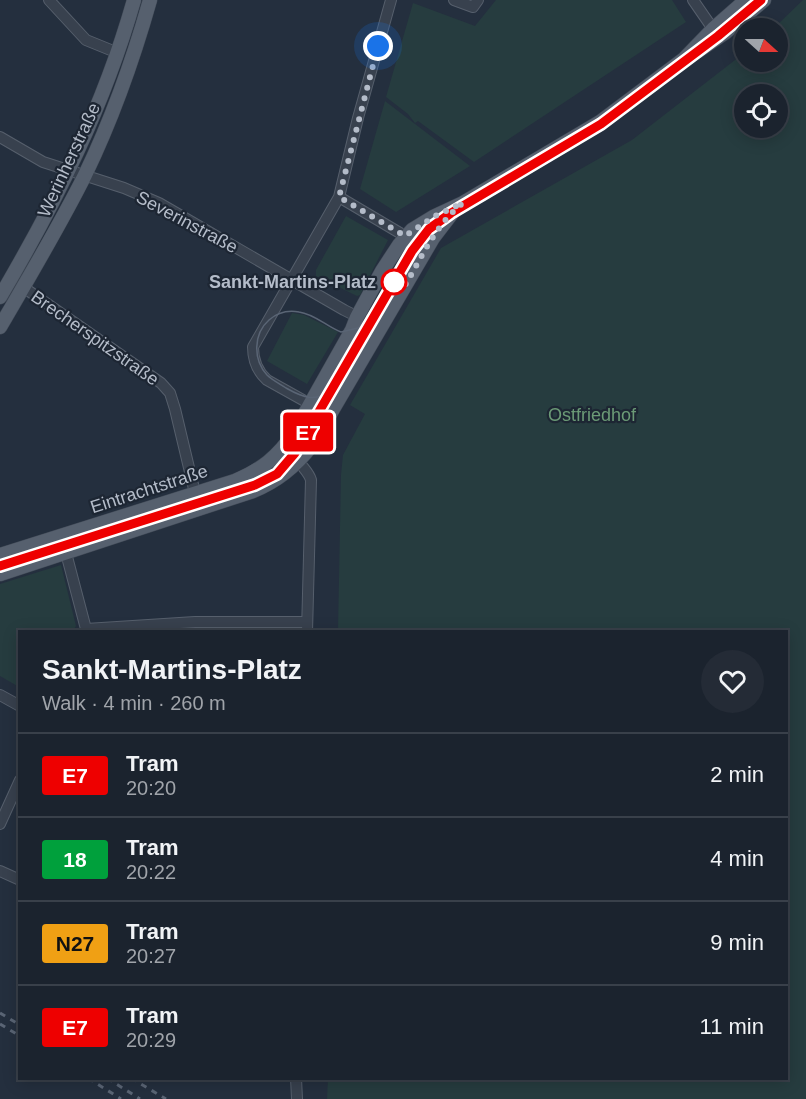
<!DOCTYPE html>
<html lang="en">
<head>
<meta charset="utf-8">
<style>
  :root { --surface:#1b232e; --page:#242b36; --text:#f1f3f6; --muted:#a0a4aa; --line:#39404a }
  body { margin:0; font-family:Helvetica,sans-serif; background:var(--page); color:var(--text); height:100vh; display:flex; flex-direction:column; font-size:22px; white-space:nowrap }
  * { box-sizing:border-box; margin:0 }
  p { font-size:20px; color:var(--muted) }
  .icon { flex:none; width:33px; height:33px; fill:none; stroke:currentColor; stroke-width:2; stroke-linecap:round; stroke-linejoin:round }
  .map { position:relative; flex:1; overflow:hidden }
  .details { position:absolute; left:18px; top:630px; width:770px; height:450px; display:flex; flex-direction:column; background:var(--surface); border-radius:0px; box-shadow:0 3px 15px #0003,0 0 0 2px var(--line) }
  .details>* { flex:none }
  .badge { padding:0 12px; border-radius:4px; font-size:21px; line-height:39px }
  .needle { width:39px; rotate:111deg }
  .fabs { position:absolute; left:734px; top:18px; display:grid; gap:12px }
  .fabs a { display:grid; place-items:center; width:54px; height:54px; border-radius:50%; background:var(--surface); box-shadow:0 3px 15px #0003,0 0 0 2px var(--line); font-size:30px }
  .you { position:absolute; width:30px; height:30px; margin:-15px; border:4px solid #fff; border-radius:50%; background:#1a73e8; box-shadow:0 0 0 9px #1a73e833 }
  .map>.badge { position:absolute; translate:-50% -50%; box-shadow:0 0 0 3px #fff }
  .round { display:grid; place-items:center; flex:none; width:63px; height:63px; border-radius:32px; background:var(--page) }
  .headline { display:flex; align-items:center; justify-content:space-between; height:102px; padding:0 24px }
  h1 { font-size:28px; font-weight:600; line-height:45px }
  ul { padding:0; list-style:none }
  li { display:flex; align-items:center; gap:18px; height:84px; padding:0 24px; border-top:2px solid var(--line) }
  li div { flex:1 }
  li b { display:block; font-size:22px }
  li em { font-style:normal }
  li .badge { min-width:66px; font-weight:700; text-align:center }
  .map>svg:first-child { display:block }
  .green { fill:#263c3f; fill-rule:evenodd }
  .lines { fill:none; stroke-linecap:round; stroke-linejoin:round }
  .minor-casing { stroke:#565f6c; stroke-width:12 }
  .major-casing { stroke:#414a57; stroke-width:15 }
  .minor { stroke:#38414e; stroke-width:10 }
  .major { stroke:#56606e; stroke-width:14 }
  .tram { stroke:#5a6575; stroke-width:1.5 }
  .rail { stroke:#5a6575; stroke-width:3; stroke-dasharray:6 6; stroke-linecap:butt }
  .line-casing { stroke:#fff; stroke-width:14 }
  .line { stroke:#e00; stroke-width:9 }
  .walk { stroke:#b4bcc9; stroke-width:6; stroke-dasharray:0 10.8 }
  .stop-dot { fill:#fff; stroke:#e00; stroke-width:3 }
  .labels { text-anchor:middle; stroke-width:4.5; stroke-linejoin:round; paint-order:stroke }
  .street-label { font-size:18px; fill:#b4bcc9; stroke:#1d2633 }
  .stop-label { font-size:18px; font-weight:bold; fill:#b4bcc9; stroke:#1d2633; text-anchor:end }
  .park-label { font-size:18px; fill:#6b9a76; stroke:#1d2633 }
</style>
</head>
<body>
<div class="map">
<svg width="806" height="1099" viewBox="0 0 806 1099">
  <rect width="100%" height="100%" fill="#242f3e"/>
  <path class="green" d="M496,0H672L686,22L474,162L418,121L415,123L408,114L386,97L413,3L475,26Z
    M803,0H806V1099H327L328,1078H786V632L338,631L341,475L343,455L365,414L350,405L441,248L632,140L744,53V62H777V28H774ZM744,94H777V128H744Z
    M385,101L470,166L396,212L360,189Z
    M346,216L388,240L360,295L357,296L316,276V270Z
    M292,313L304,315L338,332L307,384L267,361Z
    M61,565L76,626L73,631L20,632L19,687L0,676V584Z"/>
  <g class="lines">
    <g class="minor-casing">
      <path id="minor" d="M49,0L86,40L118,53
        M454,0L473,7L478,0
        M693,0L713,29
        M0,137L43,162L124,188L159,203L344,310L380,328
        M339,197L405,236
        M23,287L161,383L170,393L175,409L195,493
        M310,404L267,380C257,371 253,361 253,347L339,197L358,118L391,0
        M294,433C294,443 294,454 300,463C304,469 309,473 311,480L307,632
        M272,461H299
        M66,553L86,629L85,632
        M86,629L195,622H307
        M0,695L20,706
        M0,824L20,780
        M0,871L20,880
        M296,1078L297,1099"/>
    </g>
    <g class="major-casing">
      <path id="major" d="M698,51L726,32L764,0
        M0,297C56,202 104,106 134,0
        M0,327C29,277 59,227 85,175C112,119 133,60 150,0
        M0,555L235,481C261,470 278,457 294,433L352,330L357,317L382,271L399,245L412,230L435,216L463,203L600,122L684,59L713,29L746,0
        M0,574L253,491C278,481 296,466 312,445L433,238L456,208"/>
    </g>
    <use href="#minor" class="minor"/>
    <use href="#major" class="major"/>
    <path class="tram" d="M332,388C317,404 302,397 286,388C280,384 272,380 267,375C253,360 253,334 269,320C277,313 288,310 299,312C315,314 327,327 341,332L358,328L370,316
      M0,566L255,485L277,474L295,453L412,251L425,234L440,220L601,124L718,36L761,0"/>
    <path class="rail" d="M0,1013L20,1025
      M0,1024L20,1036
      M88,1078L121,1099
      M107,1078L140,1099
      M131,1078L166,1099"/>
  </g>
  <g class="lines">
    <g class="line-casing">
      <path id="line" d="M0,566L255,485L277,474L295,453L412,251L429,229L451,213L601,124L718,36L761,0"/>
    </g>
    <use href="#line" class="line"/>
    <path class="walk" d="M378,46L339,197L405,236L435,216L463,203C437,223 422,256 406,284L394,282"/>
  </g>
  <circle class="stop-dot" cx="394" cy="282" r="12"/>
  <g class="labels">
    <g class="street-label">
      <text transform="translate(69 160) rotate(-65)" y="6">Werinherstraße</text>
      <text transform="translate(187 222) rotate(28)" y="6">Severinstraße</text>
      <text transform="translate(95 338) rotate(35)" y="6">Brecherspitzstraße</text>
      <text transform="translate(149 489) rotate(-18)" y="6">Eintrachtstraße</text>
    </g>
    <g class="stop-label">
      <text x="376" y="288">Sankt-Martins-Platz</text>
    </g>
    <g class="park-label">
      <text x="592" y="421">Ostfriedhof</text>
    </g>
  </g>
</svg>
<div class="fabs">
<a><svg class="needle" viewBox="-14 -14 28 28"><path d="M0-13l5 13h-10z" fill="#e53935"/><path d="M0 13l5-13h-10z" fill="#a0a4aa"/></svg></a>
<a><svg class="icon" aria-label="locate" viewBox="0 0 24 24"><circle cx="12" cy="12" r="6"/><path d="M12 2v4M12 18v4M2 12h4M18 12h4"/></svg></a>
</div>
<div class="you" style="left:378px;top:46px"></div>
<b class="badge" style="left:308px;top:432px;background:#e00;color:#fff">E7</b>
<section class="details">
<div class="headline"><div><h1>Sankt-Martins-Platz</h1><p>Walk · 4 min · 260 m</p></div><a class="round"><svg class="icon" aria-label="heart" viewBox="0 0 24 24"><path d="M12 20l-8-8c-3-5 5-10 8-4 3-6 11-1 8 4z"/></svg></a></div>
<ul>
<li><span class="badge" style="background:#e00;color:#fff">E7</span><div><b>Tram</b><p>20:20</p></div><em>2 min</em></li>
<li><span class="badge" style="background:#00a03c;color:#fff">18</span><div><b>Tram</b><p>20:22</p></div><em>4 min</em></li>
<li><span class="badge" style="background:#f0a014;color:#111">N27</span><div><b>Tram</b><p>20:27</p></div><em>9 min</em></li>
<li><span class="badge" style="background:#e00;color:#fff">E7</span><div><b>Tram</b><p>20:29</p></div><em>11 min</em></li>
</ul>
</section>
</div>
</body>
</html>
